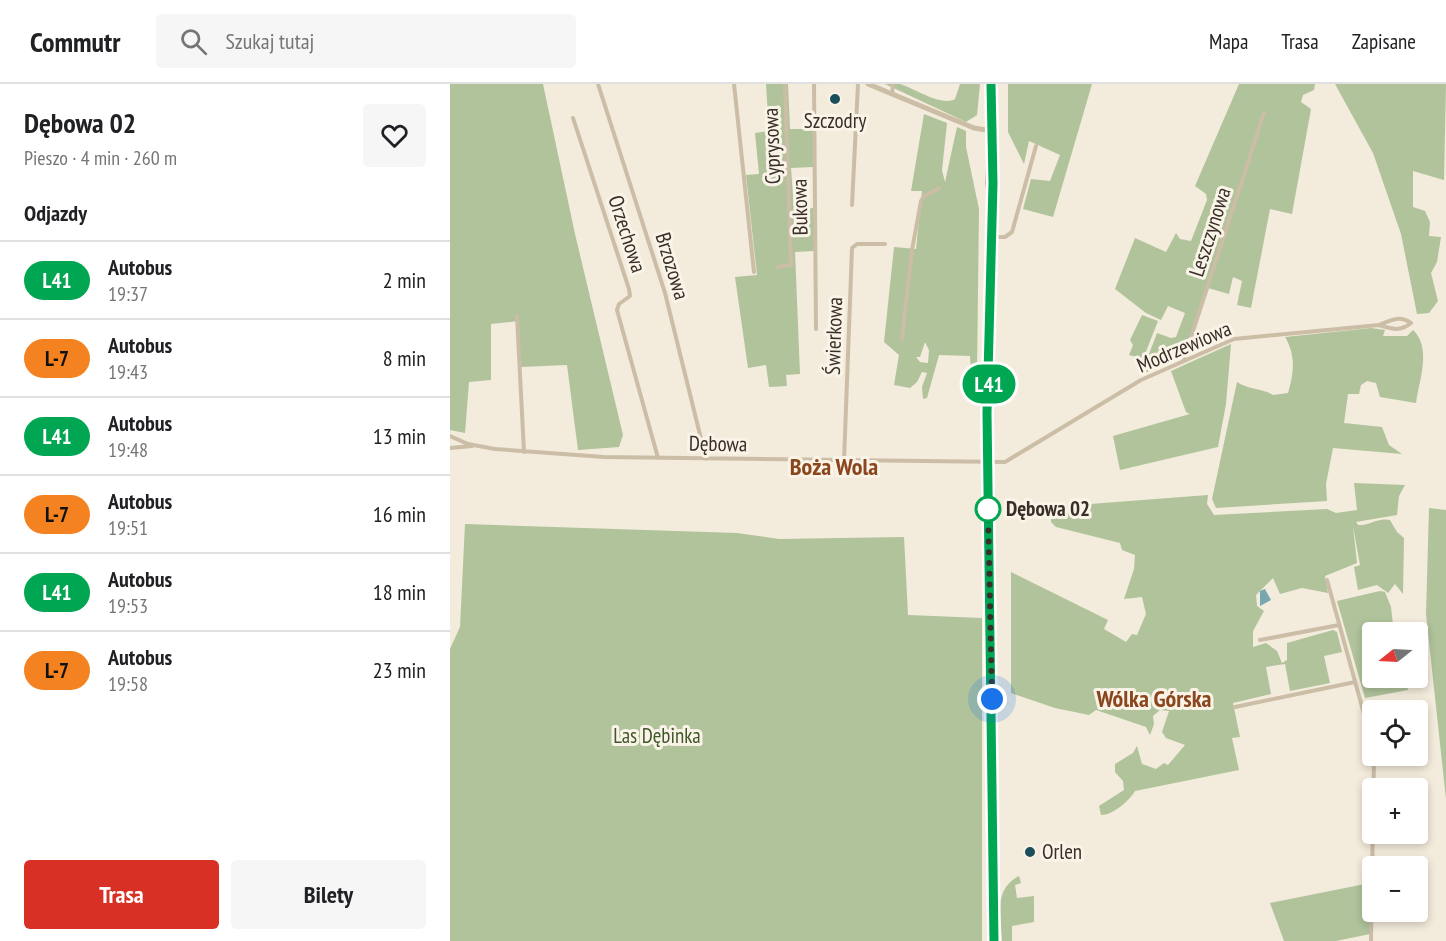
<!DOCTYPE html>
<html lang="pl">
<head>
<meta charset="utf-8">
<style>
  :root { --surface:#fff; --page:#f6f6f6; --text:#202124; --muted:#757577; --line:#e0e0e0; --accent:#d93025 }
  body { margin:0; font-family:"PT Sans Narrow",sans-serif; background:var(--page); color:var(--text); height:100vh; display:flex; flex-direction:column; font-size:22px; white-space:nowrap }
  * { box-sizing:border-box; margin:0 }
  p { font-size:20px; color:var(--muted) }
  .icon { flex:none; width:33px; height:33px; fill:none; stroke:currentColor; stroke-width:2; stroke-linecap:round; stroke-linejoin:round }
  .map { position:relative; flex:1; overflow:hidden }
  .sheet { display:flex; flex-direction:column; background:var(--surface); width:450px }
  .sheet>* { flex:none }
  .badge { padding:0 12px; border-radius:20px; font-size:21px; line-height:39px }
  .needle { width:39px; rotate:252deg }
  .controls { position:absolute; left:912px; top:538px; display:grid; gap:12px }
  .controls a { display:grid; place-items:center; width:66px; height:66px; border-radius:6px; background:var(--surface); box-shadow:0 3px 9px #0003; font-size:30px }
  .you { position:absolute; width:30px; height:30px; margin:-15px; border:4px solid #fff; border-radius:50%; background:#1a73e8; box-shadow:0 0 0 9px #1a73e833 }
  .map>.badge { position:absolute; translate:-50% -50%; box-shadow:0 0 0 3px #fff }
  h2 { padding:0 24px; font-size:22px; line-height:54px }
  .round { display:grid; place-items:center; flex:none; width:63px; height:63px; border-radius:6px; background:var(--page) }
  .head { display:flex; align-items:center; justify-content:space-between; height:102px; padding:0 24px }
  h1 { font-size:28px; font-weight:800; line-height:45px }
  .button { display:flex; gap:12px; margin-top:auto; padding:12px 24px }
  .button a { flex:1; height:69px; border-radius:6px; background:var(--accent); color:#fff; font-size:24px; font-weight:800; line-height:69px; text-align:center }
  .button a+a { background:var(--page); color:var(--text) }
  ul { padding:0; list-style:none }
  li { display:flex; align-items:center; gap:18px; height:78px; padding:0 24px; border-top:2px solid var(--line) }
  li div { flex:1 }
  li b { display:block; font-size:22px }
  li em { font-style:normal }
  li .badge { min-width:66px; font-weight:700; text-align:center }
  header { display:flex; align-items:center; gap:36px; box-sizing:border-box; height:84px; padding:0 30px; background:var(--surface); border-bottom:2px solid var(--line) }
  header strong { font-size:28px }
  nav { display:flex; gap:33px; margin-inline-start:auto; font-size:21px }
  .search { width:420px; height:54px; background:var(--page); display:flex; align-items:center; gap:15px; box-sizing:border-box; padding:0 21px; border-radius:6px; color:var(--muted); font-size:22px }
  main { display:flex; flex:1; min-height:0 }
  .map>svg:first-child { display:block }
  .green { fill:#b0c39b; fill-rule:evenodd }
  .water { fill:#79a7b1 }
  .lines { fill:none; stroke-linecap:round; stroke-linejoin:round }
  .minor { stroke:#ccbda7; stroke-width:4 }
  .tertiary { stroke:#ccbda7; stroke-width:5 }
  .secondary { stroke:#9f8c78; stroke-width:5 }
  .line-casing { stroke:#fff; stroke-width:14 }
  .line { stroke:#00a651; stroke-width:9 }
  .walk { stroke:#382f28; stroke-width:6; stroke-dasharray:0 10.8 }
  .poi-dot { fill:#1b4e5b; stroke:#faf4e8; stroke-width:2 }
  .stop-dot { fill:#fff; stroke:#00a651; stroke-width:3 }
  .labels { text-anchor:middle; stroke-width:6; stroke-linejoin:round; paint-order:stroke }
  .poi-label { font-size:21px; fill:#382f28; stroke:#faf4e8 }
  .street-label { font-size:21px; fill:#382f28; stroke:#faf4e8 }
  .stop-label { font-size:21px; font-weight:bold; fill:#382f28; stroke:#faf4e8; text-anchor:start }
  .park-label { font-size:21px; fill:#40572a; stroke:#faf4e8 }
  .quarter-label { font-size:24px; font-weight:bold; fill:#8a461d; stroke:#faf4e8 }
</style>
</head>
<body>
<header>
<strong>Commutr</strong>
<div class="search"><svg class="icon" aria-label="search" viewBox="0 0 24 24"><circle cx="10" cy="10" r="6"/><path d="M15 15l6 6"/></svg>Szukaj tutaj</div>
<nav><a>Mapa</a><a>Trasa</a><a>Zapisane</a></nav>
</header>
<main>
<section class="sheet">
<div class="head"><div><h1>Dębowa 02</h1><p>Pieszo · 4 min · 260 m</p></div><a class="round"><svg class="icon" aria-label="heart" viewBox="0 0 24 24"><path d="M12 20l-8-8c-3-5 5-10 8-4 3-6 11-1 8 4z"/></svg></a></div>
<h2>Odjazdy</h2>
<ul>
<li><span class="badge" style="background:#00a651;color:#fff">L41</span><div><b>Autobus</b><p>19:37</p></div><em>2 min</em></li>
<li><span class="badge" style="background:#f58220;color:#111">L-7</span><div><b>Autobus</b><p>19:43</p></div><em>8 min</em></li>
<li><span class="badge" style="background:#00a651;color:#fff">L41</span><div><b>Autobus</b><p>19:48</p></div><em>13 min</em></li>
<li><span class="badge" style="background:#f58220;color:#111">L-7</span><div><b>Autobus</b><p>19:51</p></div><em>16 min</em></li>
<li><span class="badge" style="background:#00a651;color:#fff">L41</span><div><b>Autobus</b><p>19:53</p></div><em>18 min</em></li>
<li><span class="badge" style="background:#f58220;color:#111">L-7</span><div><b>Autobus</b><p>19:58</p></div><em>23 min</em></li>
</ul>
<div class="button"><a>Trasa</a><a>Bilety</a></div>
</section>
<div class="map">
<svg width="996" height="857" viewBox="0 0 996 857">
  <rect width="100%" height="100%" fill="#f3ebdb"/>
  <path class="green" d="M0,0H93L125,150L173,351L169,363L128,366L117,281L70,283L69,237L41,240V296L19,298L15,349L0,346Z
    M316,0H338L340,45H363V83L341,84L344,125L364,124V167L345,168L350,290L336,291L337,302L319,303L316,281L298,284L285,193L307,191L296,91L309,90L305,49L319,47Z
    M435,0C439,0 446,0 450,0C464,4 491,23 505,15L510,0H530L527,31L516,38Z
    M558,0H642L603,133L573,125L581,95L600,97L610,71L579,57L574,80L558,48Z
    M789,0H865L864,6L853,11L851,18L861,25L842,130L820,125L801,224L787,221L792,197L783,193L779,210L758,204L735,270L691,291L707,249L721,254L726,253L735,229L718,222L711,236L696,229L665,205L685,154L716,168L726,149L730,155L741,157L757,116L756,110L745,102Z
    M885,0H996L994,96L963,87V123L975,127L980,138L979,152L991,153L987,178L981,189L988,217L979,229L967,230L951,150L923,69Z
    M474,30L497,39L492,86L495,98L507,43L516,47V63L529,125L527,289L521,285L520,272L489,271L477,314L473,315L472,303L477,289L472,288L467,298L460,304L444,301L449,271L434,258L444,163L466,165L472,107H461ZM475,258L479,266L478,279L470,278L466,273H470Z
    M692,231L708,237L693,275L679,271L683,261L680,256Z
    M921,244L935,246L933,252H957L963,246C982,264 969,296 966,319L930,313L926,299L917,297L911,301L909,310H898L894,339L932,343L939,361L952,370L883,364L876,400L877,417L766,424L762,415L787,298C799,306 812,304 823,311L838,309C844,289 846,271 835,253Z
    M781,260L776,320L768,363L670,386L663,352L740,330L736,328L721,287Z
    M904,399L955,401L949,412L947,431L906,438L908,441C919,442 928,433 940,436L947,448L954,454L953,510L945,500L938,509L927,501L908,506L904,483L910,481L903,442L907,479L875,492L878,509L852,504L830,510L823,494L806,511L807,522L814,527L803,547V563L816,559L827,567L832,579L837,576V559L883,546L887,548L892,568L874,572L880,599L840,607L835,580L816,583L821,610L783,619L790,653L782,654L789,686L685,707C679,717 663,731 651,731L649,722L674,706L673,697L665,688V680L683,669L687,662L692,680L706,685L714,679L718,681L735,661L716,654L712,648L719,627L710,626L703,632L704,640L700,651L696,643L646,626L639,631L605,624L561,609V488L658,536L654,545L676,558L682,550L687,551L696,530L692,513L674,515L684,485L685,471L672,466L670,459L606,443L601,438V423L758,411L757,420L764,431L877,425L886,429L907,426Z
    M979,424L996,426V715L976,530Z
    M15,440L287,449L329,455L454,453L458,531L532,534V857H0V565L10,543Z
    M930,507L935,508L941,523L944,549H922V594H956L958,606L915,614L887,517Z
    M569,792L571,799L565,801L567,814L584,812V838L562,842V857H552C551,831 543,806 569,792Z
    M920,799V850L886,857H834L820,819Z"/>
  <path class="water" d="M815,505L821,516L810,522V507Z"/>
  <g class="lines">
    <path class="minor" d="M148,0L215,209L256,375
      M284,0L304,188
      M364,0L366,245
      M442,10L443,0
      M123,34L179,205L180,212L169,220L167,226L208,374
      M402,121L408,0
      M540,153H555L562,148L586,62
      M328,183L341,181L335,0
      M67,232L74,368
      M452,254L462,166L471,117L474,112L489,104
      M734,275L814,29
      M0,352L18,360L45,365L154,373L555,378L691,296L784,255L929,241C941,236 950,231 961,239C950,248 942,245 929,241
      M0,364L22,362
      M394,377L402,164L407,160H435
      M877,496L922,659
      M810,556L889,541
      M785,623L905,598
      M921,857L924,672"/>
    <path class="tertiary" d="M418,0L524,44L542,47"/>
    <path class="secondary" d="M542,111V18
      M540,288L537,329L544,857
      M540,289V125L538,99L541,0
      M541,307V451"/>
  </g>
  <g class="lines">
    <g class="line-casing">
      <path id="line" d="M541,0L543,99L537,329L544,857"/>
    </g>
    <use href="#line" class="line"/>
    <path class="walk" d="M538,425L542,615"/>
  </g>
  <g class="poi-dot">
    <circle cx="385" cy="15" r="6"/>
    <circle cx="580" cy="768" r="6"/>
  </g>
  <circle class="stop-dot" cx="538" cy="425" r="12"/>
  <g class="labels">
    <g class="poi-label">
      <text x="385" y="44">Szczodry</text>
      <text x="592" y="775" text-anchor="start">Orlen</text>
    </g>
    <g class="street-label">
      <text transform="translate(322 62) rotate(-92)" y="7">Cyprysowa</text>
      <text transform="translate(350 123) rotate(-91)" y="7">Bukowa</text>
      <text transform="translate(760 148) rotate(-72)" y="7">Leszczynowa</text>
      <text transform="translate(177 150) rotate(72)" y="7">Orzechowa</text>
      <text transform="translate(222 182) rotate(73)" y="7">Brzozowa</text>
      <text transform="translate(384 252) rotate(-88)" y="7">Świerkowa</text>
      <text transform="translate(734 263) rotate(-23)" y="7">Modrzewiowa</text>
      <text transform="translate(268 360) rotate(1)" y="7">Dębowa</text>
    </g>
    <g class="stop-label">
      <text x="556" y="432">Dębowa 02</text>
    </g>
    <g class="park-label">
      <text x="207" y="659">Las Dębinka</text>
    </g>
    <g class="quarter-label">
      <text x="384" y="391">Boża Wola</text>
      <text x="704" y="623">Wólka Górska</text>
    </g>
  </g>
</svg>
<div class="controls">
<a><svg class="needle" viewBox="-14 -14 28 28"><path d="M0-13l5 13h-10z" fill="#e53935"/><path d="M0 13l5-13h-10z" fill="#757577"/></svg></a>
<a><svg class="icon" aria-label="locate" viewBox="0 0 24 24"><circle cx="12" cy="12" r="6"/><path d="M12 2v4M12 18v4M2 12h4M18 12h4"/></svg></a>
<a>+</a>
<a>−</a>
</div>
<div class="you" style="left:542px;top:615px"></div>
<b class="badge" style="left:539px;top:300px;background:#00a651;color:#fff">L41</b>
</div>
</main>
</body>
</html>
